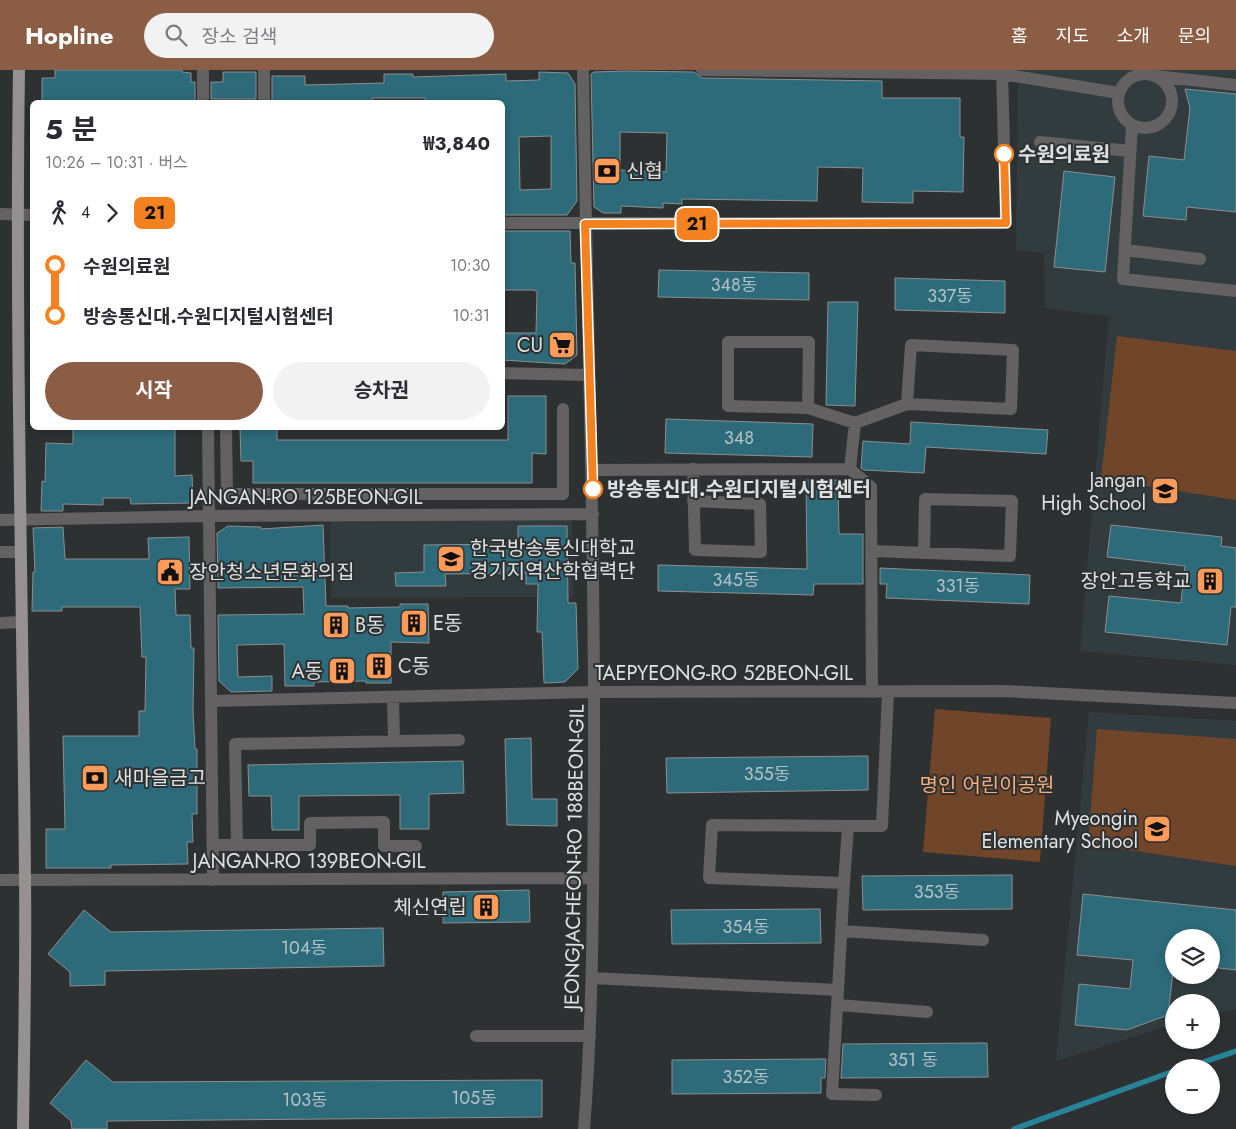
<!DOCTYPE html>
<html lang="ko">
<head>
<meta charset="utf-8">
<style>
  :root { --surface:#fff; --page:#f2f2f3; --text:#2b2b33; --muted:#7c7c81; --accent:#8a5d44 }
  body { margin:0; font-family:Jost,"Noto Sans KR",sans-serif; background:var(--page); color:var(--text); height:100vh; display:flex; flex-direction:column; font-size:19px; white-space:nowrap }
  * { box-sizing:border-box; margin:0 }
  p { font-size:16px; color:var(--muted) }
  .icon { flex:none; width:28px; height:28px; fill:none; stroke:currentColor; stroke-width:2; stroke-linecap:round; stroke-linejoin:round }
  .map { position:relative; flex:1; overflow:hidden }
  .drawer { position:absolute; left:30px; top:30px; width:475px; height:330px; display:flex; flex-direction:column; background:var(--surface); border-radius:8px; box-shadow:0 2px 8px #0003 }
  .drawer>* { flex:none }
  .badge { padding:0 10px; border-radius:8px; font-size:18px; line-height:32px }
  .controls { position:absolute; left:1165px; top:859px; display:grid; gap:10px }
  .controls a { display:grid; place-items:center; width:55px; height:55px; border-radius:50%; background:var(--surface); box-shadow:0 2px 8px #0003; font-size:25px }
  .map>.badge { position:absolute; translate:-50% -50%; box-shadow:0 0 0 2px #fff }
  .legs { display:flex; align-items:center; gap:8px; height:55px; padding:0 15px; font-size:16px }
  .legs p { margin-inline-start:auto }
  .headline { display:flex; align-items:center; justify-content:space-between; height:85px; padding:0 15px }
  h1 { font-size:28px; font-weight:700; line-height:38px }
  .action { display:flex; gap:10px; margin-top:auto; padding:10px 15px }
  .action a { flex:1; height:58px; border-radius:30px; background:var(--accent); color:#fff; font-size:20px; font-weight:700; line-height:58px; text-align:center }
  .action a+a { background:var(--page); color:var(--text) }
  ul { padding:0 15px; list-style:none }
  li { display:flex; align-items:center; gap:18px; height:50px; font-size:19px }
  li i { display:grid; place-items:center; width:8px; height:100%; margin:0 6px; background:currentColor }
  li i::after { content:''; width:12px; height:12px; margin:-6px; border:4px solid; border-radius:50%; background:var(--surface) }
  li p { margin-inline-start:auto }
  li:first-child i { background:linear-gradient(#0000 50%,currentColor 0) }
  li:last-child i { background:linear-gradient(currentColor 50%,#0000 0) }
  header { display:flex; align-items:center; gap:30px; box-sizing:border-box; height:70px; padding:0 25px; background:var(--accent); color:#fff }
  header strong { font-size:24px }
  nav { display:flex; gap:28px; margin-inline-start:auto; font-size:18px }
  .search { width:350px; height:45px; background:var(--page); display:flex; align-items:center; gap:12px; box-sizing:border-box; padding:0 18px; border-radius:28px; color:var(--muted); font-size:19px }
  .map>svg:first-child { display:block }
  .built { fill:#323c3f; fill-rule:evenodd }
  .green { fill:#704529 }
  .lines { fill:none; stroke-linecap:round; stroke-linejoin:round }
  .stream { stroke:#278398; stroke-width:5.5 }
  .building { fill:#2d6a7a; stroke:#8b8f90; fill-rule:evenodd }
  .minor { stroke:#636161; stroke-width:12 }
  .major { stroke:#949190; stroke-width:12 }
  .line-1-casing { stroke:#fff; stroke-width:11 }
  .line-1 { stroke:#f58220; stroke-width:8 }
  .stop-1-dot { fill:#fff; stroke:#f58220; stroke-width:2.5 }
  .labels { text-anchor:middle; stroke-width:4; stroke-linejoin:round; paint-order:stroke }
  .number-label { font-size:18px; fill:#b2c3c7 }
  .stop-label { font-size:20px; font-weight:bold; fill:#dee1e1; stroke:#2e3132; text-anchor:start }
  .poi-label { font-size:20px; fill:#dee1e1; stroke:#2e3132; text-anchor:start }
  .street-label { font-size:20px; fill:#dee1e1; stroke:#2e3132 }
  .park-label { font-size:20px; fill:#faac7a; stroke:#2e3132 }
</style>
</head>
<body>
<header>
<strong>Hopline</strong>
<div class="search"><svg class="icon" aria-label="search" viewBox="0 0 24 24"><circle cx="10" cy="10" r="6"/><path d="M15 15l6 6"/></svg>장소 검색</div>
<nav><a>홈</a><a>지도</a><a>소개</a><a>문의</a></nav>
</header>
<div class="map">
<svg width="1236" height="1059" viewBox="0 0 1236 1059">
  <rect width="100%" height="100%" fill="#2e3132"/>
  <path class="built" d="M1018,0H1236V595L1080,581L1109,246L1045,238L1044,183L1016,180Z
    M572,449L573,527L331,528L330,451Z
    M1089,642L1236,651V940L1211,943V932H1174V954L1056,991ZM1174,868H1211V905H1174Z"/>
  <path class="green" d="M1117,266L1236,281V430L1101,409Z
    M935,639L1051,648L1040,792L923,782Z
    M1097,659L1236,669V796L1088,774Z"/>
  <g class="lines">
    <path class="stream" d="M1186,998L1236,981
      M1014,1059L1174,1001"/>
  </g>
  <path class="building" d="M55,0H182V2L191,3V12H195V29L193,32H42V8H55Z
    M624,1L694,2L702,8L882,11V28H960V67H964L963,122L913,121V133L862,132L863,98L818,97L817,131L682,129V134L663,133V138L621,136V143H603L594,137L591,4L594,2ZM620,62L667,63L666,102L620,100Z
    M223,2H256V29H211V12H223Z
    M539,2L568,3L575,14L577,131L567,145H502V32H425V28H372L373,32H272V6H305V15L384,13V4H413V7L506,4V11L539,10ZM551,66V119L520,120L519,67Z
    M1185,19L1236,24V142L1187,137L1186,150L1143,146L1149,86L1184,90L1190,38Z
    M1064,101L1115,107L1105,202L1054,197Z
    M502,161H570L571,193H575L577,285L565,294L502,290V263H536L537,222L534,220H502Z
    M659,200L809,203V230L658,227Z
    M895,208L1005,211V243L895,240Z
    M828,232H858L855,336L826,335Z
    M508,326H546V384L532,383V413H253V391H241L240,358H277V370H508Z
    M666,349L813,354L812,387L665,383Z
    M911,352L1048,360L1046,384L926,377L924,403L864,400L861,398L863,371L910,374Z
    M73,358H175V406L192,405L193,433L131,434L130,428H103V435L63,434V441H41L42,411L45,412L46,373L73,374Z
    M806,410H838L839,464H863V514H814L813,525L658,521V495L807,499Z
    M323,455L326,536H348V538L400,537V534H428L429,573L391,572V613H366V611L314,612V616H285L284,574L237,575L238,607L272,606V621L231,622L219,611L218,545L304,544L303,517L218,518L217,463L228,456L261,457V459Z
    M1111,455L1222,467L1221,476L1236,478V537H1231L1227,575L1105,562L1109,526L1181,533L1185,496L1107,487Z
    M518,456H567L568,533H576L578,599L565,612L544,613L542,562H537L538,514H526V503L445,504L446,516H396L395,503L424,502V475L518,474Z
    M63,457L65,489H149L148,468L189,467L190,519H175L176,545H190L191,578H194L193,641L195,679H197V744H192L193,772H187L188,794L111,795V798H46V759H65L63,666H139V641H145L146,587H142L140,537H62V541H32L33,502H35L33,458Z
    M880,498L1030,505L1029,534L886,528L887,514H880Z
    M531,668L532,729H557V756L507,755L505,669Z
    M868,686V720L667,723L666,688Z
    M463,691L464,723L429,724V759H400V725L299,726V760H272L271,726H249L248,695Z
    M1012,805V839L863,840L862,806Z
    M529,820L530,852L443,853V822Z
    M1083,824L1236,840V900L1211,897V868H1174V893L1168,945L1127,960L1075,955L1079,914L1130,919L1133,890L1077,885Z
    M820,839L821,873L672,874L671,840Z
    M84,840L111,862L383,858L384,896L105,901V915L70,916V902L48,884Z
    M987,973L988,1007L841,1008L843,974Z
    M826,989L825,1008H821V1023L672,1024V990Z
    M86,990L113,1012L542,1010V1047L107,1051V1059H72L71,1051L50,1033Z"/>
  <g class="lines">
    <path class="minor" d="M203,0V32
      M264,0V32
      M583,0C587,238 595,475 594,713C593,829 593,944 584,1059
      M702,0L1002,4L1119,23
      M1118 31a27 27 0 1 1 54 0a27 27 0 1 1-54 0Z
      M1156,6L1236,15
      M1132,55L1123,209L1236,221
      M1040,72L1130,81
      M0,144L32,145
      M502,153H1006L1002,0
      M1125,180L1200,189
      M502,303L589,305
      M808,338L728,336V272H809L808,338L855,353
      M208,358L213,810
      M226,358L227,424H563V339
      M693,399L695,480L761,482L760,434L693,431
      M850,399L855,353L907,334L1011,339L1013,280L911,275L907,334
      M592,400L850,399L871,417L872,622
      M0,450L209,446L593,444
      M872,481L1010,486L1012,431L925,429L924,483
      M0,482H19
      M0,553L20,552
      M393,627L394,671
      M212,631L594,622L1004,621L1236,633
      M848,756H882L888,622
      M213,775H310V753L384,752V776H416
      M237,775L235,674L459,670
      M0,810L593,808
      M841,861L983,870
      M592,908L838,920L832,1024L876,1025
      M838,920L844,813L709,808L712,755L848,756L844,813
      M838,935L927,942
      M476,966H590"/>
    <path class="major" d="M19,0C15,270 23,539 25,809C26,892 24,976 23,1059"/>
  </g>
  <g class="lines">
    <g class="line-1-casing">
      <path id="line-1" d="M593,419L585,154L1006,153L1004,84"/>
    </g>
    <use href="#line-1" class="line-1"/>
  </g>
  <defs>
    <g id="bank-square" transform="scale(1.4375)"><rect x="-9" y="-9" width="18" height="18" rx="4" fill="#fe9b58" stroke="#2e3132"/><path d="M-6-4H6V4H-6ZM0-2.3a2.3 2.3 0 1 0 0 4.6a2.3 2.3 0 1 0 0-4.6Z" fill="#111"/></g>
    <g id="supermarket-square" transform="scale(1.4375)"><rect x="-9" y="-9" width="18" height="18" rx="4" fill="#fe9b58" stroke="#2e3132"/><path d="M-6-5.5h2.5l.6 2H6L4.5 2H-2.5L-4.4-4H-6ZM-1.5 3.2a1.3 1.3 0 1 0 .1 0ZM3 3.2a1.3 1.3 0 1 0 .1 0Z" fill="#111"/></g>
    <g id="school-square" transform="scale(1.4375)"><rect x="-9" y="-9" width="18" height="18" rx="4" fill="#fe9b58" stroke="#2e3132"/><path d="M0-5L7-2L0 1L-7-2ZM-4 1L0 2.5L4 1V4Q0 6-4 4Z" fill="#111"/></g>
    <g id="civic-square" transform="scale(1.4375)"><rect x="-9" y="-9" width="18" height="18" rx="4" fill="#fe9b58" stroke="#2e3132"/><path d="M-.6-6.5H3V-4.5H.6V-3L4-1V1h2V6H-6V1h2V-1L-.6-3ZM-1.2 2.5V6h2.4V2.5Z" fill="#111"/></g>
    <g id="building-square" transform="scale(1.4375)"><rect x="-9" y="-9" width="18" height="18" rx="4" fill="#fe9b58" stroke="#2e3132"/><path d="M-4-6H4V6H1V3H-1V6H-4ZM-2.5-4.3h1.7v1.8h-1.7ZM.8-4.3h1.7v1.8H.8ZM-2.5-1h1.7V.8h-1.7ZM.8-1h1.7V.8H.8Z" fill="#111"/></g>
  </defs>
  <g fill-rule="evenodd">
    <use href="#bank-square" x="607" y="101"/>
    <use href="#supermarket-square" x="562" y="275"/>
    <use href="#school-square" x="1165" y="421"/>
    <use href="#school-square" x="451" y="489"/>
    <use href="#civic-square" x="170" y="502"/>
    <use href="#building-square" x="1210" y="511"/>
    <use href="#building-square" x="414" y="553"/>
    <use href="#building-square" x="336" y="555"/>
    <use href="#building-square" x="379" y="596"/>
    <use href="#building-square" x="342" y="601"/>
    <use href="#bank-square" x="95" y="708"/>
    <use href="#school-square" x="1157" y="759"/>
    <use href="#building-square" x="486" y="837"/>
  </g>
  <g class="stop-1-dot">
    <circle cx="1004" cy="84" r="9"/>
    <circle cx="593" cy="419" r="9"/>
  </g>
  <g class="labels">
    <g class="number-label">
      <text x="734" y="221">348동</text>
      <text x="950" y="232">337동</text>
      <text x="739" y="374">348</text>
      <text x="736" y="516">345동</text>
      <text x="958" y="522">331동</text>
      <text x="767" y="710">355동</text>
      <text x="937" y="828">353동</text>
      <text x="746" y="863">354동</text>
      <text x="304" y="884">104동</text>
      <text x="913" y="996">351 동</text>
      <text x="746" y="1013">352동</text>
      <text x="474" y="1034">105동</text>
      <text x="305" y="1036">103동</text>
    </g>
    <g class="stop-label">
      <text x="1018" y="91">수원의료원</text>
      <text x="607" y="426">방송통신대.수원디지털시험센터</text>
    </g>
    <g class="poi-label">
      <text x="626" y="108">신협</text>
      <text x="543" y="282" text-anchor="end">CU</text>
      <text x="1146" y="417" text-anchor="end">Jangan<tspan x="1146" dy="23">High School</tspan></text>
      <text x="470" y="485">한국방송통신대학교<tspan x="470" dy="23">경기지역산학협력단</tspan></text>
      <text x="189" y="509">장안청소년문화의집</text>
      <text x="1191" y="518" text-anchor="end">장안고등학교</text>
      <text x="433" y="560">E동</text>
      <text x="355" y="562">B동</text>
      <text x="398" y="603">C동</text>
      <text x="323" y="608" text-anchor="end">A동</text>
      <text x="114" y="715">새마을금고</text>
      <text x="1138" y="755" text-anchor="end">Myeongin<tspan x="1138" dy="23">Elementary School</tspan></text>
      <text x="467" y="844" text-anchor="end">체신연립</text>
    </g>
    <g class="street-label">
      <text x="306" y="434">JANGAN-RO 125BEON-GIL</text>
      <text x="724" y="610">TAEPYEONG-RO 52BEON-GIL</text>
      <text transform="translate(574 787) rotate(-89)" y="7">JEONGJACHEON-RO 188BEON-GIL</text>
      <text x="309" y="798">JANGAN-RO 139BEON-GIL</text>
    </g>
    <g class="park-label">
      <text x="987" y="722">명인 어린이공원</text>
    </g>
  </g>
</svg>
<div class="controls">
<a><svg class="icon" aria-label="layers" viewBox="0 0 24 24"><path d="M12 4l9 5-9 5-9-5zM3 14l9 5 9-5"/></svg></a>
<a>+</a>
<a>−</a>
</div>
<b class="badge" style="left:697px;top:154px;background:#f58220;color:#111">21</b>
<section class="drawer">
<div class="headline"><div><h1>5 분</h1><p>10:26 – 10:31 · 버스</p></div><b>₩3,840</b></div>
<div class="legs"><svg class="icon" aria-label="walk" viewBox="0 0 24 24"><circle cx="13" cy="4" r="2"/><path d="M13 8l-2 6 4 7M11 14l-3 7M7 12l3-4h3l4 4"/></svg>4<svg class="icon" aria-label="forward" viewBox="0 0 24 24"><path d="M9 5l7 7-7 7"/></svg><b class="badge" style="background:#f58220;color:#111">21</b></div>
<ul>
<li><i style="color:#f58220"></i><b>수원의료원</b><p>10:30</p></li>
<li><i style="color:#f58220"></i><b>방송통신대.수원디지털시험센터</b><p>10:31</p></li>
</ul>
<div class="action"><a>시작</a><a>승차권</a></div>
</section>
</div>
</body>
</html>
